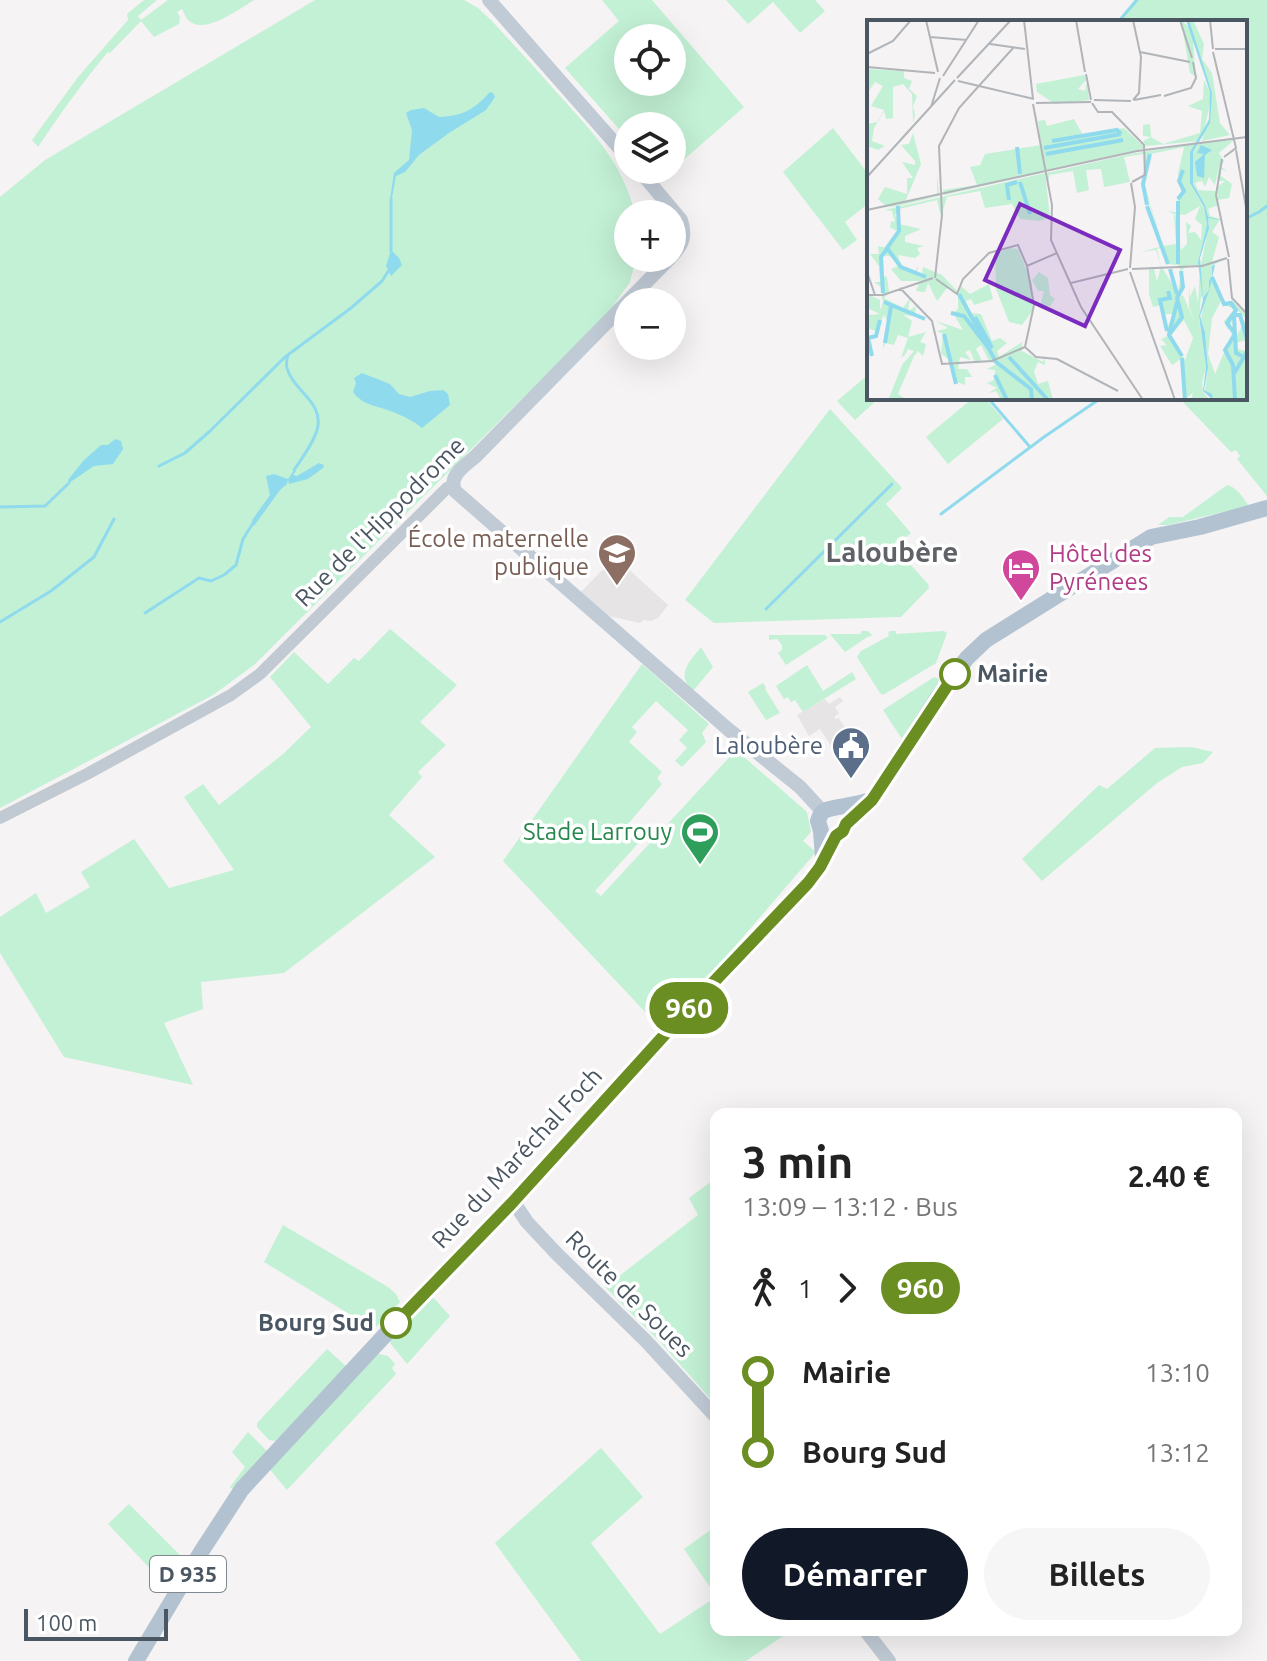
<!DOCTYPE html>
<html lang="fr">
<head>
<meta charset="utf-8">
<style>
  :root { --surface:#fff; --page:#f6f6f6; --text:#222; --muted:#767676; --accent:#111827 }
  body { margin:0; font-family:Ubuntu,sans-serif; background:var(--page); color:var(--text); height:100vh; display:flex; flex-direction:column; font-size:30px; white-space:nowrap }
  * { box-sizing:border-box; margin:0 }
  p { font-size:26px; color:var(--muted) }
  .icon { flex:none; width:44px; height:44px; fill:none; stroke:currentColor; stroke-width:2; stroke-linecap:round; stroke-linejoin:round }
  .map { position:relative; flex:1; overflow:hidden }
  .side { position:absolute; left:710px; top:1108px; width:532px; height:528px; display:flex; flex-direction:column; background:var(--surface); border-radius:16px; box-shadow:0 8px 32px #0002 }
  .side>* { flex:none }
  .badge { padding:0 16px; border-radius:26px; font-size:28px; line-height:52px }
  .buttons { position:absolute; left:614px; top:24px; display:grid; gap:16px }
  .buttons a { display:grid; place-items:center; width:72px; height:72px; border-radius:50%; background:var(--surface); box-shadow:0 8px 32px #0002; font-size:40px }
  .scale { position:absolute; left:24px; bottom:20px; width:144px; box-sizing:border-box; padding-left:8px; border:4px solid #4a5661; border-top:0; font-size:22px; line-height:28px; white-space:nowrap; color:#4a5661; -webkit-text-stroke:6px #fff; paint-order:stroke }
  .map>.badge { position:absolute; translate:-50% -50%; box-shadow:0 0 0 4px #fff }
  .legs { display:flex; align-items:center; gap:12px; height:88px; padding:0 32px; font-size:26px }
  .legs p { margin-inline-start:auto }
  .headline { display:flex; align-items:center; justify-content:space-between; height:136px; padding:0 32px }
  h1 { font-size:44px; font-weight:600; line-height:60px }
  .primary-button { display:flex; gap:16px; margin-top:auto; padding:16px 32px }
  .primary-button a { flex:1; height:92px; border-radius:48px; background:var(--accent); color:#fff; font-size:32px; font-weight:600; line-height:92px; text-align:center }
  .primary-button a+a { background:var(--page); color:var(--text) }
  ul { padding:0 32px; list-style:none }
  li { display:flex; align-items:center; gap:28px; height:80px; font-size:30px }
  li i { display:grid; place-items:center; width:12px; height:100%; margin:0 10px; background:currentColor }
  li i::after { content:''; width:20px; height:20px; margin:-10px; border:6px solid; border-radius:50%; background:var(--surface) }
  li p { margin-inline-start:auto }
  li:first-child i { background:linear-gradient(#0000 50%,currentColor 0) }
  li:last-child i { background:linear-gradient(currentColor 50%,#0000 0) }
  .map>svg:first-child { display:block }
  .education { fill:#e6e4e5 }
  .green { fill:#c3f1d5; fill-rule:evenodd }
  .water { fill:#90daee }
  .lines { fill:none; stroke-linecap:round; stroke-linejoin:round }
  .stream { stroke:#90daee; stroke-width:3 }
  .tertiary { stroke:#c1cad2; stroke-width:12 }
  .secondary { stroke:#c1cbd6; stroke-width:14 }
  .primary { stroke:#b3c2d1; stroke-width:16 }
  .line-1-casing { stroke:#fff; stroke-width:18 }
  .line-1 { stroke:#6b8e23; stroke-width:12 }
  .stop-1-dot { fill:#fff; stroke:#6b8e23; stroke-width:4 }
  .labels { text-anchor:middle; stroke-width:7; stroke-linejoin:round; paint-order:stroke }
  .shield { fill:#fff; stroke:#808990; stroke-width:2 }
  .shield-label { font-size:22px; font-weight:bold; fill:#4a5661 }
  .street-label { font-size:24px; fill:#4a5661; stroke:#fff }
  .education-label { font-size:24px; fill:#785e54; stroke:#fff; text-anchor:end }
  .hotel-label { font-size:24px; fill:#b23c85; stroke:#fff; text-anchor:start }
  .stop-label { font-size:24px; font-weight:bold; fill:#4a5661; stroke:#fff; text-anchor:start }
  .service-label { font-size:24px; fill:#4e5e75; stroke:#fff; text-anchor:end }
  .leisure-label { font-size:24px; fill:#27864d; stroke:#fff; text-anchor:end }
  .quarter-label { font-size:28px; font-weight:bold; fill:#5f6368; stroke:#fff }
  .inset-river { fill:none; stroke:#90daee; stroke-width:4 }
  .inset-road { fill:none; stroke:#b1b4b9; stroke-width:2 }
  .view { fill:#7b2cbf; fill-opacity:0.15; stroke:#7b2cbf; stroke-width:4 }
  .inset-edge { fill:none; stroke:#4a5661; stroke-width:4 }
</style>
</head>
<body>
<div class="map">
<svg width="1267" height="1661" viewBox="0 0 1267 1661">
  <rect width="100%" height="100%" fill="#f5f3f3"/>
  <path class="education" d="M615,557L668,605L658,618L651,621L644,620L640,623L608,616L579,594Z
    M840,697L843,701L835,707L839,713L834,717L836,719L839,718L851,737L854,736L860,746L863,744L865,747L857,752L862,760L856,764L851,760L839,766L842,763L820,729L809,736L797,715L825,699L829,704Z"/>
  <path class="green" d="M144,0H157L138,16L141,20L168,0H254C239,9 204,36 188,20C186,18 183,11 182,9L177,12L180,17L179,24L154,37L141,21L110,53L108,52C83,82 60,114 38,147L32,140L78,77L128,20L127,14Z
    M315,0H464L478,8L492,21C514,45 537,70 559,95C592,131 624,165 635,214H628V258H636L630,282L608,313L254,665L213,695L0,808V197L45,160Z
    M602,0H652L744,107L672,170V126H628V139L565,68L619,21ZM628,38H672V82H628Z
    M726,0H815L825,11L800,33L773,2L748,24Z
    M1134,0H1267V496L1237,459L1240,456L1236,450L1231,452L1179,398H1245V22H1117Z
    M833,128L869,175V203L845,222L857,240L843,250L783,172Z
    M869,374V398H879L855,420L837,401Z
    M973,398H985L1003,419L948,464L926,437Z
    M830,409L902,488L886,504L911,533L906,537L901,536L895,542L896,546L890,551V553L901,565L904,566L903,564L908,562L928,584L929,588L901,617H897L714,623L685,600Z
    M1227,485C1237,487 1243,498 1249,506L1168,525H1158L1169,517H1183Z
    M390,629L457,685L420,722L446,745L418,772L422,777L389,815L435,857L284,973L201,982L203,1009L164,1023L193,1085L64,1057L0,953V917L36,893L46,913L90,887L81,872L134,839L169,888L234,870L184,797L203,784L219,805L283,754L311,727L270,677L294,652L328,684L354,658L359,661Z
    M861,631H868L872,635L870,637L869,636L845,652L830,634H861Z
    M890,631H896V634L944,631L947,633L936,663L883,695L880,693L857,657L861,651L889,636L888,633Z
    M769,635H825L828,638L786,665L778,653L782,650V645L777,639L769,640Z
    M701,647L713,667L693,691C675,675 690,661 701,647Z
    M642,664L709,724L702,733L706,742L682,767L675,761L687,748L679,740L688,730L656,701L632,727L637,732L629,742L662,772L657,778L662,784L628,824L643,838L595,891L601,896L736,750L807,812L811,832L803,841L816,852L682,1008L667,994L648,1015L503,861Z
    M807,665L823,691L852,672L856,679L803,712L795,700L791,702L788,697L784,699L776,686Z
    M934,677L939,679L936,691L902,739L883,710Z
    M763,683L766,688L765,689L780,713L766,720L748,692Z
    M1191,747L1213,752L1203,763L1182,767L1157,783L1042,881L1022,859L1099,785L1107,789L1155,748Z
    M716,1178V1405L661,1343L605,1287L698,1215L689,1198Z
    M283,1225L388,1287L396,1294L400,1302L374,1329L264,1262Z
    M432,1296L450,1316L407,1364L390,1343L392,1338Z
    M327,1349L346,1366L276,1441L269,1440L257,1427V1423Z
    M379,1354L388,1356L395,1364L392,1368L396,1374L287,1490L267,1466L371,1358Z
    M248,1432L267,1451L235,1491L230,1487L245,1467L232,1452Z
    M601,1448L643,1497L591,1543L660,1634L716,1597V1630H792L746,1661H581L495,1543Z
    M129,1504L188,1563L172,1592L108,1524Z
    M716,1526V1596L684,1549Z"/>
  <path class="water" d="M490,92L493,93L495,97L486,110L449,133L419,155L405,172L396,176L392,198L390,199L394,173L409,160L412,130L406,113L411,110L424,108L439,117C464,116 474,109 490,92Z
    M391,250L399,258L402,265L391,276L386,266Z
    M362,373L390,384L399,394L410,397L430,391L443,390L448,394L450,405L422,428C414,421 403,416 393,412C379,406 363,406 353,392L356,383L354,378Z
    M115,439L121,441L123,449L113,464L94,466L69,483L68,480L83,461L101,445H108Z
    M319,463L324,465L323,468L308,479L289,484L288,480L287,484L280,490L254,526L252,520L270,495L266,476L274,474L288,479L294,470L296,471L293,475L297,476Z"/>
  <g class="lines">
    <path class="stream" d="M1118,22L1137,0
      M1245,219L1259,212L1267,206
      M391,251V199
      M288,355C287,358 286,364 287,368C293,391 325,402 317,430C313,444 302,458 294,470
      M988,398L1030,447
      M159,466L185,453L210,431L285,357L351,308L382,281L389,270
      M0,507L45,506L69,483
      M941,514L1044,437L1101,398
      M766,609L892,484
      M145,613L199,578L211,581L224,575L236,565L243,539L255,520
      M0,622L51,591L94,557L114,519"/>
    <path class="tertiary" d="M0,818L87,774L231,695L260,674L447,488L452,486"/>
    <path class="secondary" d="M489,0L628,158
      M639,170L681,220C686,236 683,244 672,256
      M670,258L476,456C465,466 448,475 455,491L729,730L800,787L823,812
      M513,1201L527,1222L557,1254L646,1341L716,1417
      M865,1630L889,1661"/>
    <path class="primary" d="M823,858L821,831L818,821C820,816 820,813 826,810C833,807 857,805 867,801
      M136,1661L201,1552L242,1489L412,1306L511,1204L688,1009L808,883L820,867L836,836L843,831L846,824L872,800L938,697L967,658L986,640L1151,537L1200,527L1267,508"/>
  </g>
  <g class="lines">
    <g class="line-1-casing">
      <path id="line-1" d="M396,1323L511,1204L688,1009L808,883L820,867L836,836L843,831L846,824L872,800L955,674"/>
    </g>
    <use href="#line-1" class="line-1"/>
  </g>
  <defs>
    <g id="school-pin" transform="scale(2)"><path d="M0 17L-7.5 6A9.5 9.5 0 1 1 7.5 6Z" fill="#8d6e63" stroke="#fff"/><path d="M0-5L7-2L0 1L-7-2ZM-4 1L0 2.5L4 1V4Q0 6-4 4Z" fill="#fff"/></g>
    <g id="hotel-pin" transform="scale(2)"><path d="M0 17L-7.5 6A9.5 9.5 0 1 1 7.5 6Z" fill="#d1479c" stroke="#fff"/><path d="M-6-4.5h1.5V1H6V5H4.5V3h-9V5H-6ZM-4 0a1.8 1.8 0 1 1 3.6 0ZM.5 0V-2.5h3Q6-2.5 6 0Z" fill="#fff"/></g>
    <g id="civic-pin" transform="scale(2)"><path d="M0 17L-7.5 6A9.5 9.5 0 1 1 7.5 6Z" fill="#5c6f8a" stroke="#fff"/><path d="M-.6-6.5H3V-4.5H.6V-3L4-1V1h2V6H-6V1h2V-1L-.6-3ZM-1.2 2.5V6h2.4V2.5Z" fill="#fff"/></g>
    <g id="stadium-pin" transform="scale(2)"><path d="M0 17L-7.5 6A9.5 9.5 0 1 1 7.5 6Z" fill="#2e9e5b" stroke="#fff"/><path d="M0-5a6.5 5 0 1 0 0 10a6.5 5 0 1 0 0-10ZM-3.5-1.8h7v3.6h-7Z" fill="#fff"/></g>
  </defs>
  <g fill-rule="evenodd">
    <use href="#school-pin" x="617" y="553"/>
    <use href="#hotel-pin" x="1021" y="568"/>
    <use href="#civic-pin" x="851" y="746"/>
    <use href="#stadium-pin" x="700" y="832"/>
  </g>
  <g class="stop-1-dot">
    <circle cx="955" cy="674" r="14"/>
    <circle cx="396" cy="1323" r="14"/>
  </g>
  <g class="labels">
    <rect class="shield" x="150" y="1556" width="76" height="36" rx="6"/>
    <g class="shield-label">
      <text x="188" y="1582">D 935</text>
    </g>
    <g class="street-label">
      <text transform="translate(380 522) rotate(-45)" y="8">Rue de l'Hippodrome</text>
      <text transform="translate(517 1158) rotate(-47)" y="8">Rue du Maréchal Foch</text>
      <text transform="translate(629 1294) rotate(45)" y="8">Route de Soues</text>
    </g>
    <g class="education-label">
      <text x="589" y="547">École maternelle<tspan x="589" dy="28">publique</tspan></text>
    </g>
    <g class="hotel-label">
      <text x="1049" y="562">Hôtel des<tspan x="1049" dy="28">Pyrénees</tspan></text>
    </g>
    <g class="stop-label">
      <text x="977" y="682">Mairie</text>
      <text x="374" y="1331" text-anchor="end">Bourg Sud</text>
    </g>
    <g class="service-label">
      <text x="823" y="754">Laloubère</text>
    </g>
    <g class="leisure-label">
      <text x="672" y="840">Stade Larrouy</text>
    </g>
    <g class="quarter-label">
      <text x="892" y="562">Laloubère</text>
    </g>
  </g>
  <g transform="translate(867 20)">
    <rect width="380" height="380" fill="#f5f3f3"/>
    <path d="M314,0L324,9L322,0H326L337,24L335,39L345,53L353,103L363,115L335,121L345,73L326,16L328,56L323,53ZM0,49L37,51V58L45,61L42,69L50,76L46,86L48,95L46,103L45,74L36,64L26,67V98L19,99L17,91L7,108L5,121L18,126L11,130L0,126V104L10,102L17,90L4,86L16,66L8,62L1,72ZM217,55L220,59L211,69L218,71L220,62L222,80L188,84L170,72L169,64ZM337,60L343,72V96L332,121L279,126L276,121L284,117L276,116V105L283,104L284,117L296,124L333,113L335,91L321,86L336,79ZM207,99L216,115L257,108L278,128L77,175L76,170L110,165L103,147L113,145L118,134L174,125L171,101L178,100L180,106ZM46,113L54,144L38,182L70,176V153L72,176L31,186L0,189L19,186L11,179L18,167L40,174V158H46L35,142L48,145V141L34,125L42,124ZM367,120L352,133L357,141L354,147L361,152L354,149V156L365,164L362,178L351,180L350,167L358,161H350L352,145L348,165L342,157L338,167L335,161L328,163L331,170L348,171L351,185L341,189L343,196L353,199L345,212L352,217L345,242L354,241L345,246V257L357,283L366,281L380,296V320L369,323L370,329L380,331L375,339H380V380H346L338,371L341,348L338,312L334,298L338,278L334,277L332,299L339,347L335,363L336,372L343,380H324L326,373L316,380L315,338L305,345L293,326L300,325L294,319L301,316L298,303L300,308L306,294H296L294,285L286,287L282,274V249L287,248L290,262L294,246L289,230L274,232L296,226L275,160L279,155L281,139L279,147L277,134L257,137L263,162L237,167L234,149L219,150L222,170L210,173L206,151L182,155V165L180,153L263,134L329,124L323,132V163L337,188L340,205L331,242L334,244L342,205L338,186L326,163V132L332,123ZM317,127L311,154L316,171L310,177L313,193L301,191L297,184L301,191L307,194L309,224L296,226L277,163L284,134ZM333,186L328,199L335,205L334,220L328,212L321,213L324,206L319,202L320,224L314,230L308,194L318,195ZM296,227L301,244L311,245L314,252L311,273L294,246L290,229ZM324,245L333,247L331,283L328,266L323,277L322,267V287L327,301L316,275L310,279L316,269L314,250ZM345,258L357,285L368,289L357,301L361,310L370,290L379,298L367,322L369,314L367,310L366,311L348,354L341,334L345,298L354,281ZM317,300L326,318L318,340L303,316ZM178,153L183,198L172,201L153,199L145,184L118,188L113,171L80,177L74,197L70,180L32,189L28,195L32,204L54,209L38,216V222L57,226L50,228L53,234L48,238L31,235L34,246L47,253L51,246L50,252L55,255L56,247L75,255L92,273L94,266L103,274L122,264L126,279L107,285L104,279L99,281L103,293L114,294L125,321L133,318L140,323L130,331L132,337L155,322V331L176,342L178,337V345L171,342L167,351L171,364L181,361L186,380H134L129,371L121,373L130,368L120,363L127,360L128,350L120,349L130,344L122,341L114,325L109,329L115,341L108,343L103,330L98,332L104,340L93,337L91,349H100L105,357H98V365L90,362L84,341L74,334L76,314L70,311L81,308L69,301L96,310L86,293L91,289V274L80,268L70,281L61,263L58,272L49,271L53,261H34L24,249L33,245L30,238L16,235L13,255L20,257L22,272L17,278L36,288L43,278L41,291L49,286L48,294L54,297L36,295L45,301L41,317L59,312L53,322L59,324L56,336L51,331L47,336L31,374L37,378H22L35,345L47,331L41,329L38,335L34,338L41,318L31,315L27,325L19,323L15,329L23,305L17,295L9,311L0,308L2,295L13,294L0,288V274L13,280V290L16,283L14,267L7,262H13L12,246L3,234H12L11,226L20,228L31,212L23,207L24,201L28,202L25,191L18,190ZM143,228L151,229L165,263L166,290L155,305L142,302L129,269L128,234ZM172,252L181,258L183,275L188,279L183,286L173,287L177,271H171L165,260Z" fill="#c3f1d5" fill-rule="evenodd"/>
    <path d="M319,0H322L345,73L343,103L326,132V164L338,185L341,197L356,200L341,198L342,208L333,238L336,278L342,270V261L345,256V246L348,245L342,271L333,296L338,312L341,348L337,370L345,374L346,380L336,371L339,347L332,296L336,280L331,242L340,205L337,187L323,163V132L342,100L343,72ZM334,125L345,130L338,135L337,158L330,156L328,142L337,134L330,133Z" fill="#90daee"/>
    <path class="inset-river" d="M185,121L250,110L254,114M150,127L153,154M177,128L254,114M179,134L256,120M153,162L163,194M311,179L317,171L312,161L316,150M142,180L140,165L150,162M280,185L276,164L283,134M31,186L32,211L20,228L34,247L59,257M280,186L301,244M311,244V181M303,249L310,274M314,251L316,267L310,278L315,297L302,315L315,336M345,257L357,284L364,283L369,290L360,303L368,314L358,330L366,345L368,380M16,273L14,237L20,229M92,274L129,342L164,369L165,380M17,282L58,299M84,293L97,296L123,330M368,295H373L380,319M367,296L369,333L375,336M108,297L125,328M300,311L293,280L303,278L301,271M77,314L89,364M302,315L310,282M18,323L24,286M5,336L1,318L9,316L13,300M142,337L181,380M315,338L318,380M128,355L140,380M366,355L380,332"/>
    <path class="inset-road" d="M59,0L71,52M157,0L166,79M209,0L218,52M266,0L274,37L272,73L266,80M313,0L325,38M343,0L346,29M63,17L100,20M123,24L158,29M348,29H380M273,32L323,42M346,32L369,128L357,137M0,34L26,21L44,0M0,47L68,53M219,54L224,80M76,56L112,0M90,58L144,0M91,61L167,79M297,76L324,68L329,58L326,42M227,80L264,81M267,80L294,75M169,83L224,82M225,83L231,92H245L277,125L278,155L265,162M166,84L185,185L184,220L214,287L276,380M64,87L73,58M369,130L380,193M355,139L349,175L362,237M0,157L88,60M0,190L270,131L380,117M0,217V249M361,239L365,278L380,294M263,248L268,187L264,163M265,249L335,246L360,238M0,252L8,275M263,252L308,380M68,258L75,195L72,126L92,88L147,27M69,259L90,274L96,259L122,233L151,225L160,246L190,233M204,263L261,249M33,268L65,301L75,344L125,341L158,327M0,275H16L66,258M158,327L169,337L190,339L251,371M158,327L167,285L160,246"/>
    <path class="view" d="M153,184L253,230L218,306L118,260Z"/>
    <rect width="380" height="380" class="inset-edge"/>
  </g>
</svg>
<div class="buttons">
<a><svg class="icon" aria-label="locate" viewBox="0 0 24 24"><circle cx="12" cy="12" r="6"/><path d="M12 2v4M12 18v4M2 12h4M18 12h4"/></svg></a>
<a><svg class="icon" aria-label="layers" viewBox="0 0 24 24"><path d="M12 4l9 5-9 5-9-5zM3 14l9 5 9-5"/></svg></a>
<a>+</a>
<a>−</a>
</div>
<div class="scale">100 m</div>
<b class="badge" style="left:689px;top:1008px;background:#6b8e23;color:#fff">960</b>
<section class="side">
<div class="headline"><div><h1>3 min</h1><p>13:09 – 13:12 · Bus</p></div><b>2.40 €</b></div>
<div class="legs"><svg class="icon" aria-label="walk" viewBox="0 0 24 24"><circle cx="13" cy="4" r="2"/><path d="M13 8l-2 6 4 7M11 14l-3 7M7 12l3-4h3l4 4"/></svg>1<svg class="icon" aria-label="forward" viewBox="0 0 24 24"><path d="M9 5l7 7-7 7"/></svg><b class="badge" style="background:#6b8e23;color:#fff">960</b></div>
<ul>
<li><i style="color:#6b8e23"></i><b>Mairie</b><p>13:10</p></li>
<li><i style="color:#6b8e23"></i><b>Bourg Sud</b><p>13:12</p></li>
</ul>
<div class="primary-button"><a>Démarrer</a><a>Billets</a></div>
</section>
</div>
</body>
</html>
